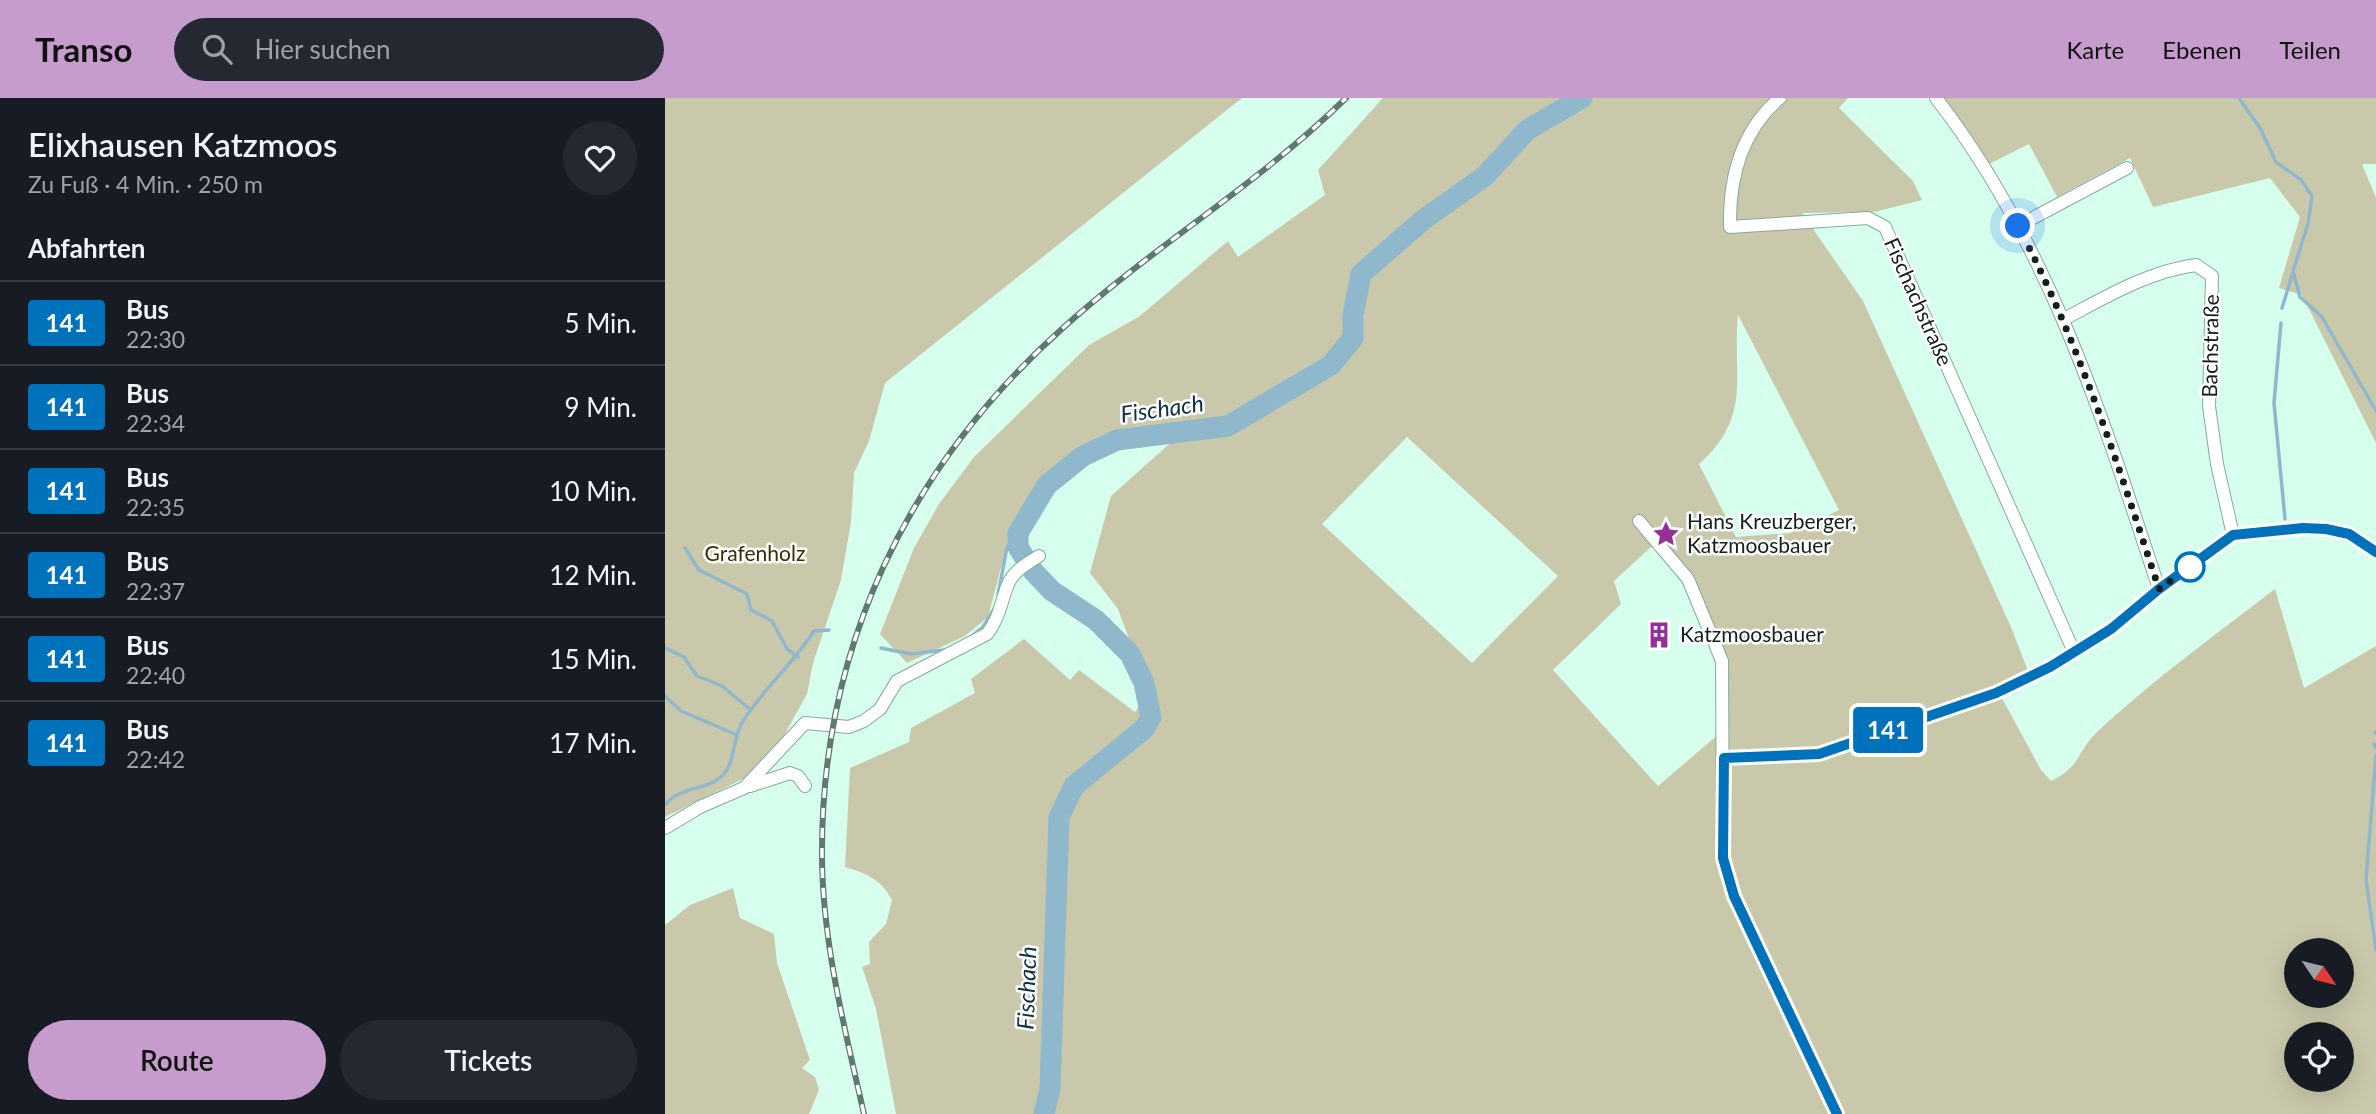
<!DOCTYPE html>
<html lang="de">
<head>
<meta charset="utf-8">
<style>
  :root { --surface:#171b24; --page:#242831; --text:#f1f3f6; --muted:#9ea1a6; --line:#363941; --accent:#c69ccc }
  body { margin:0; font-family:Lato,sans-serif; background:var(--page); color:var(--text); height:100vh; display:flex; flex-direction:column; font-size:26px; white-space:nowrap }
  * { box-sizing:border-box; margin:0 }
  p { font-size:23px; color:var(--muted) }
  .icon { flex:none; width:38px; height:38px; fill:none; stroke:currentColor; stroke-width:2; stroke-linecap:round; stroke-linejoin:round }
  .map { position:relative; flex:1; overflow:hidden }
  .panel { display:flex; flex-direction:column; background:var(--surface); width:665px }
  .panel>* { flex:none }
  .badge { padding:0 14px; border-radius:5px; font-size:24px; line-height:46px }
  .needle { width:46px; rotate:125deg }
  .controls { position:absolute; left:1619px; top:840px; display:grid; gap:14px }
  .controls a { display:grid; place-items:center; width:70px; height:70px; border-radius:50%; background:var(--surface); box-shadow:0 7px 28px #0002; font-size:35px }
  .you { position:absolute; width:35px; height:35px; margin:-18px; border:5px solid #fff; border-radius:50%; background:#1a73e8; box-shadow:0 0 0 10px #1a73e833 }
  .map>.badge { position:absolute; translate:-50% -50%; box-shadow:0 0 0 4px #fff }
  h2 { padding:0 28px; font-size:26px; line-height:63px }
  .round { display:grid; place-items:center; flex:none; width:74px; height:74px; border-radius:37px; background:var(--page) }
  .headline { display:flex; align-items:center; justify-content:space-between; height:119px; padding:0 28px }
  h1 { font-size:33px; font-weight:600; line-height:52px }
  .cta { display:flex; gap:14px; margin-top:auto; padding:14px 28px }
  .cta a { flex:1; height:80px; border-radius:42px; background:var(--accent); color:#111; font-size:28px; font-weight:600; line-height:80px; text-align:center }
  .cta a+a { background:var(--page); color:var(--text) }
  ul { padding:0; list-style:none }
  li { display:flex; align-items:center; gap:21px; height:84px; padding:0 28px; border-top:2px solid var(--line) }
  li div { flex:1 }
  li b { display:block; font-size:26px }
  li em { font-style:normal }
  li .badge { min-width:77px; font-weight:700; text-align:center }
  header { display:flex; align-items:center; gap:42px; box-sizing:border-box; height:98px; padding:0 35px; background:var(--accent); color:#111 }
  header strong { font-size:33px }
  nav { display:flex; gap:38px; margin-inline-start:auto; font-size:24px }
  .search { width:490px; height:63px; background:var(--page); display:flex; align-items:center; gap:18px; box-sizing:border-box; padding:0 24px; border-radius:38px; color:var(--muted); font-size:26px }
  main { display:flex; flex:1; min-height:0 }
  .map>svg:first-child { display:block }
  .green { fill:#c9c8aa; fill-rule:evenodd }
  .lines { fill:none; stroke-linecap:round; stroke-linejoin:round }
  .stream { stroke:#90b8cc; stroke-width:3.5 }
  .river { stroke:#90b8cc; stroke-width:21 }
  .minor-casing { stroke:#84ab9b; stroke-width:14 }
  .minor { stroke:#fff; stroke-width:12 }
  .rail-casing { stroke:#5f796f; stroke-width:6 }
  .rail { stroke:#fff; stroke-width:3.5; stroke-dasharray:10; stroke-linecap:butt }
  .line-casing { stroke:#fff; stroke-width:16 }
  .line { stroke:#0072bc; stroke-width:10 }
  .walk { stroke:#10201a; stroke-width:7; stroke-dasharray:0 12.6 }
  .stop-dot { fill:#fff; stroke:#0072bc; stroke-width:3.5 }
  .labels { text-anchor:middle; stroke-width:5; stroke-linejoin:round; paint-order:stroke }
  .street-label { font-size:21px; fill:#10201a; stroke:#fff }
  .poi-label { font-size:21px; fill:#10201a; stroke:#fff; text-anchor:start }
  .park-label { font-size:21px; fill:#332f00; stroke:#fff }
  .water-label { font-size:23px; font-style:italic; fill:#0f3242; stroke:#fff }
</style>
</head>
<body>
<header>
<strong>Transo</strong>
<div class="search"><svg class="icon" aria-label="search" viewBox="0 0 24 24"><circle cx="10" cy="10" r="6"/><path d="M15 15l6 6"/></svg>Hier suchen</div>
<nav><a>Karte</a><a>Ebenen</a><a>Teilen</a></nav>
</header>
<main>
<section class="panel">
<div class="headline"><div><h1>Elixhausen Katzmoos</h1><p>Zu Fuß · 4 Min. · 250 m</p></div><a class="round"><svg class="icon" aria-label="heart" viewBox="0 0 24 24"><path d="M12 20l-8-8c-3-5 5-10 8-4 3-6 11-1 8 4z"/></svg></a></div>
<h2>Abfahrten</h2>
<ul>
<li><span class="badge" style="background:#0072bc;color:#fff">141</span><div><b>Bus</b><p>22:30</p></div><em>5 Min.</em></li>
<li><span class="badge" style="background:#0072bc;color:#fff">141</span><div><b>Bus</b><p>22:34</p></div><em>9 Min.</em></li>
<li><span class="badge" style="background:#0072bc;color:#fff">141</span><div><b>Bus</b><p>22:35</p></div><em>10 Min.</em></li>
<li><span class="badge" style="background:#0072bc;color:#fff">141</span><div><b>Bus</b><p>22:37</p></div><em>12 Min.</em></li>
<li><span class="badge" style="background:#0072bc;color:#fff">141</span><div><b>Bus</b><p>22:40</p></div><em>15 Min.</em></li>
<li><span class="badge" style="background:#0072bc;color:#fff">141</span><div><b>Bus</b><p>22:42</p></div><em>17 Min.</em></li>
</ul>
<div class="cta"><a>Route</a><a>Tickets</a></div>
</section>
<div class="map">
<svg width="1711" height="1016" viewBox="0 0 1711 1016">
  <rect width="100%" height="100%" fill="#d6ffee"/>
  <path class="green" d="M0,0H577L220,285L204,343L189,375L186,424L176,482L148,565L142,596L117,641L82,679L0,719Z
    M718,0H1183L1174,10L1248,83L1257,102L1209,114L1137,115L1198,203L1346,529L1363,573L1332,591L1376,672L1386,683C1417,668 1411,654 1433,633C1488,582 1550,537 1610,491L1639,590L1711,548V1016H231L211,911L197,869L205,866L204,844L221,826L227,802C217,782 201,775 180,769L185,670L244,644L246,630L310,595L306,581L359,541L405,582L414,572L470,614L484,595L453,511L425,475L446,398L531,322L416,356L377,382L346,431L323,519L300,538L242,565L215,536L249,450L274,406L309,359L424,247L475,218L563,143L573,159L660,97L653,72ZM1073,217L1174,412L1125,435L1071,439L1034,366C1088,318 1067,278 1073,217ZM742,339L893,478L807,565L657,426ZM987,448L1015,478L1053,565L1055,635L993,688L888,572L956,506L949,483ZM1631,852H1676V898H1631ZM1631,936H1676V982H1631Z
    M1276,0H1711V66H1697L1711,100V345L1637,197L1614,190L1635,119L1605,80L1488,109L1465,60L1392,99L1364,46L1322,67Z
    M68,790L75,820L109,836L112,865L145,962L137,970L150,979L154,992L144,1016H0V827L25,807Z"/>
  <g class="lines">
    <path class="stream" d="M1574,0L1595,30L1611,64L1636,82L1647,98L1643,126L1628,173L1635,199L1657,219L1711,313
      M1617,210L1628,174
      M1616,225L1609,305L1620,421
      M20,450L34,472L82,496L86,512L107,523L122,551L133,559
      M333,497L342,449L353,435
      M308,537L318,529L329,511
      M0,550L19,559L32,578L57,588L86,612
      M216,550L246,556L279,552
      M0,598L16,613L70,636
      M1710,635L1711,634
      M1709,646L1711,650
      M1711,657L1701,782L1711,852
      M0,707C14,688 42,693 57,678C71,665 67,639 78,623C98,591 128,566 149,533L164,532"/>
    <path class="river" d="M379,1016L385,991L394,719L409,688L480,630L486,619L479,585L465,556L431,522L387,493L368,473L353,449V435L382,387L418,358L452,342L563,328L666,267L688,240V217L696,176L758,122L820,78L862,32L917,0"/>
    <g class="minor-casing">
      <path id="minor" d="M1115,0C1076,33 1064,80 1065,129L1203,120L1220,129L1409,554
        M1271,0C1383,144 1438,320 1494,491
        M1353,128L1462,70
        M1399,221C1441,199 1484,173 1531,167L1547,178L1544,308L1552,366L1568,437
        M974,423L1023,481L1057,563L1058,760L1069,798L1172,1016
        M1060,660L1154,656L1331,595L1385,569L1446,531L1494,491L1568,437L1638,430L1661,431L1684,437L1711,454
        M85,688L125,675L133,678L140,688
        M0,730L35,709L79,690L140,625L184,629L199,623L215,611L232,583L322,536C335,520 336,502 344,484C350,472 363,465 374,458"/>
    </g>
    <use href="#minor" class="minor"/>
    <g class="rail-casing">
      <path id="rail" d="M199,1016C180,932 158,847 157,761C155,550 243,368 399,229C489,148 595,85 681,0"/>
    </g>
    <use href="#rail" class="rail"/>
  </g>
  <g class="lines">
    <g class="line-casing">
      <path id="line" d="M1172,1016L1069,798L1058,760L1059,660L1154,656L1331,595L1385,569L1446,531L1494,491L1568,437L1638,430L1661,431L1684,436L1711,454"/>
    </g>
    <use href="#line" class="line"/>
    <path class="walk" d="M1353,128C1414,244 1453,367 1494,491L1525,469"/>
  </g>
  <defs>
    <g id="sight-bare" transform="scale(2.1)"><path d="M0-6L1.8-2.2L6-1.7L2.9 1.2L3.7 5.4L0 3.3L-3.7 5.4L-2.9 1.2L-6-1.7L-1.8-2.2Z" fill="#923198" stroke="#fff" stroke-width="2.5" paint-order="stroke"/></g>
    <g id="building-bare" transform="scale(2.1)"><path d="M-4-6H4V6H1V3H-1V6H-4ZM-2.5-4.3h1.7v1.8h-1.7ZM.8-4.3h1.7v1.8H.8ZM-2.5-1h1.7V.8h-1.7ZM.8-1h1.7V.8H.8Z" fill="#923198" stroke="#fff" stroke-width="2.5" paint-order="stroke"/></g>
  </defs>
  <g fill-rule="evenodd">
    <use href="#sight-bare" x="1001" y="436"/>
    <use href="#building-bare" x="994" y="537"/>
  </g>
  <circle class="stop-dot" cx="1525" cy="469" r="14"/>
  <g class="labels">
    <g class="street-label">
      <text transform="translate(1253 204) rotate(66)" y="7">Fischachstraße</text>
      <text transform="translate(1546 248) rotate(-89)" y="7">Bachstraße</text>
    </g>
    <g class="poi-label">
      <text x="1022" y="431">Hans Kreuzberger,<tspan x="1022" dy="24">Katzmoosbauer</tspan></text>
      <text x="1015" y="544">Katzmoosbauer</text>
    </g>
    <g class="park-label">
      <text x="90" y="463">Grafenholz</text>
    </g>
    <g class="water-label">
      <text transform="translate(497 311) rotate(-8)" y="8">Fischach</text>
      <text transform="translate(362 890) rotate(-88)" y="8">Fischach</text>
    </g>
  </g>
</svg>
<div class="controls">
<a><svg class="needle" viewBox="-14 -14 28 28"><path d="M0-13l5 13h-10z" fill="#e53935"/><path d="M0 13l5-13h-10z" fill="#9ea1a6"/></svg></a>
<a><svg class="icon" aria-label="locate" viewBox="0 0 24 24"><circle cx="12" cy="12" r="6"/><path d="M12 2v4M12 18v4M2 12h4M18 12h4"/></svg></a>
</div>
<div class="you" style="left:1353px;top:128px"></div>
<b class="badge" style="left:1223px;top:632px;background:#0072bc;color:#fff">141</b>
</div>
</main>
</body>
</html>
